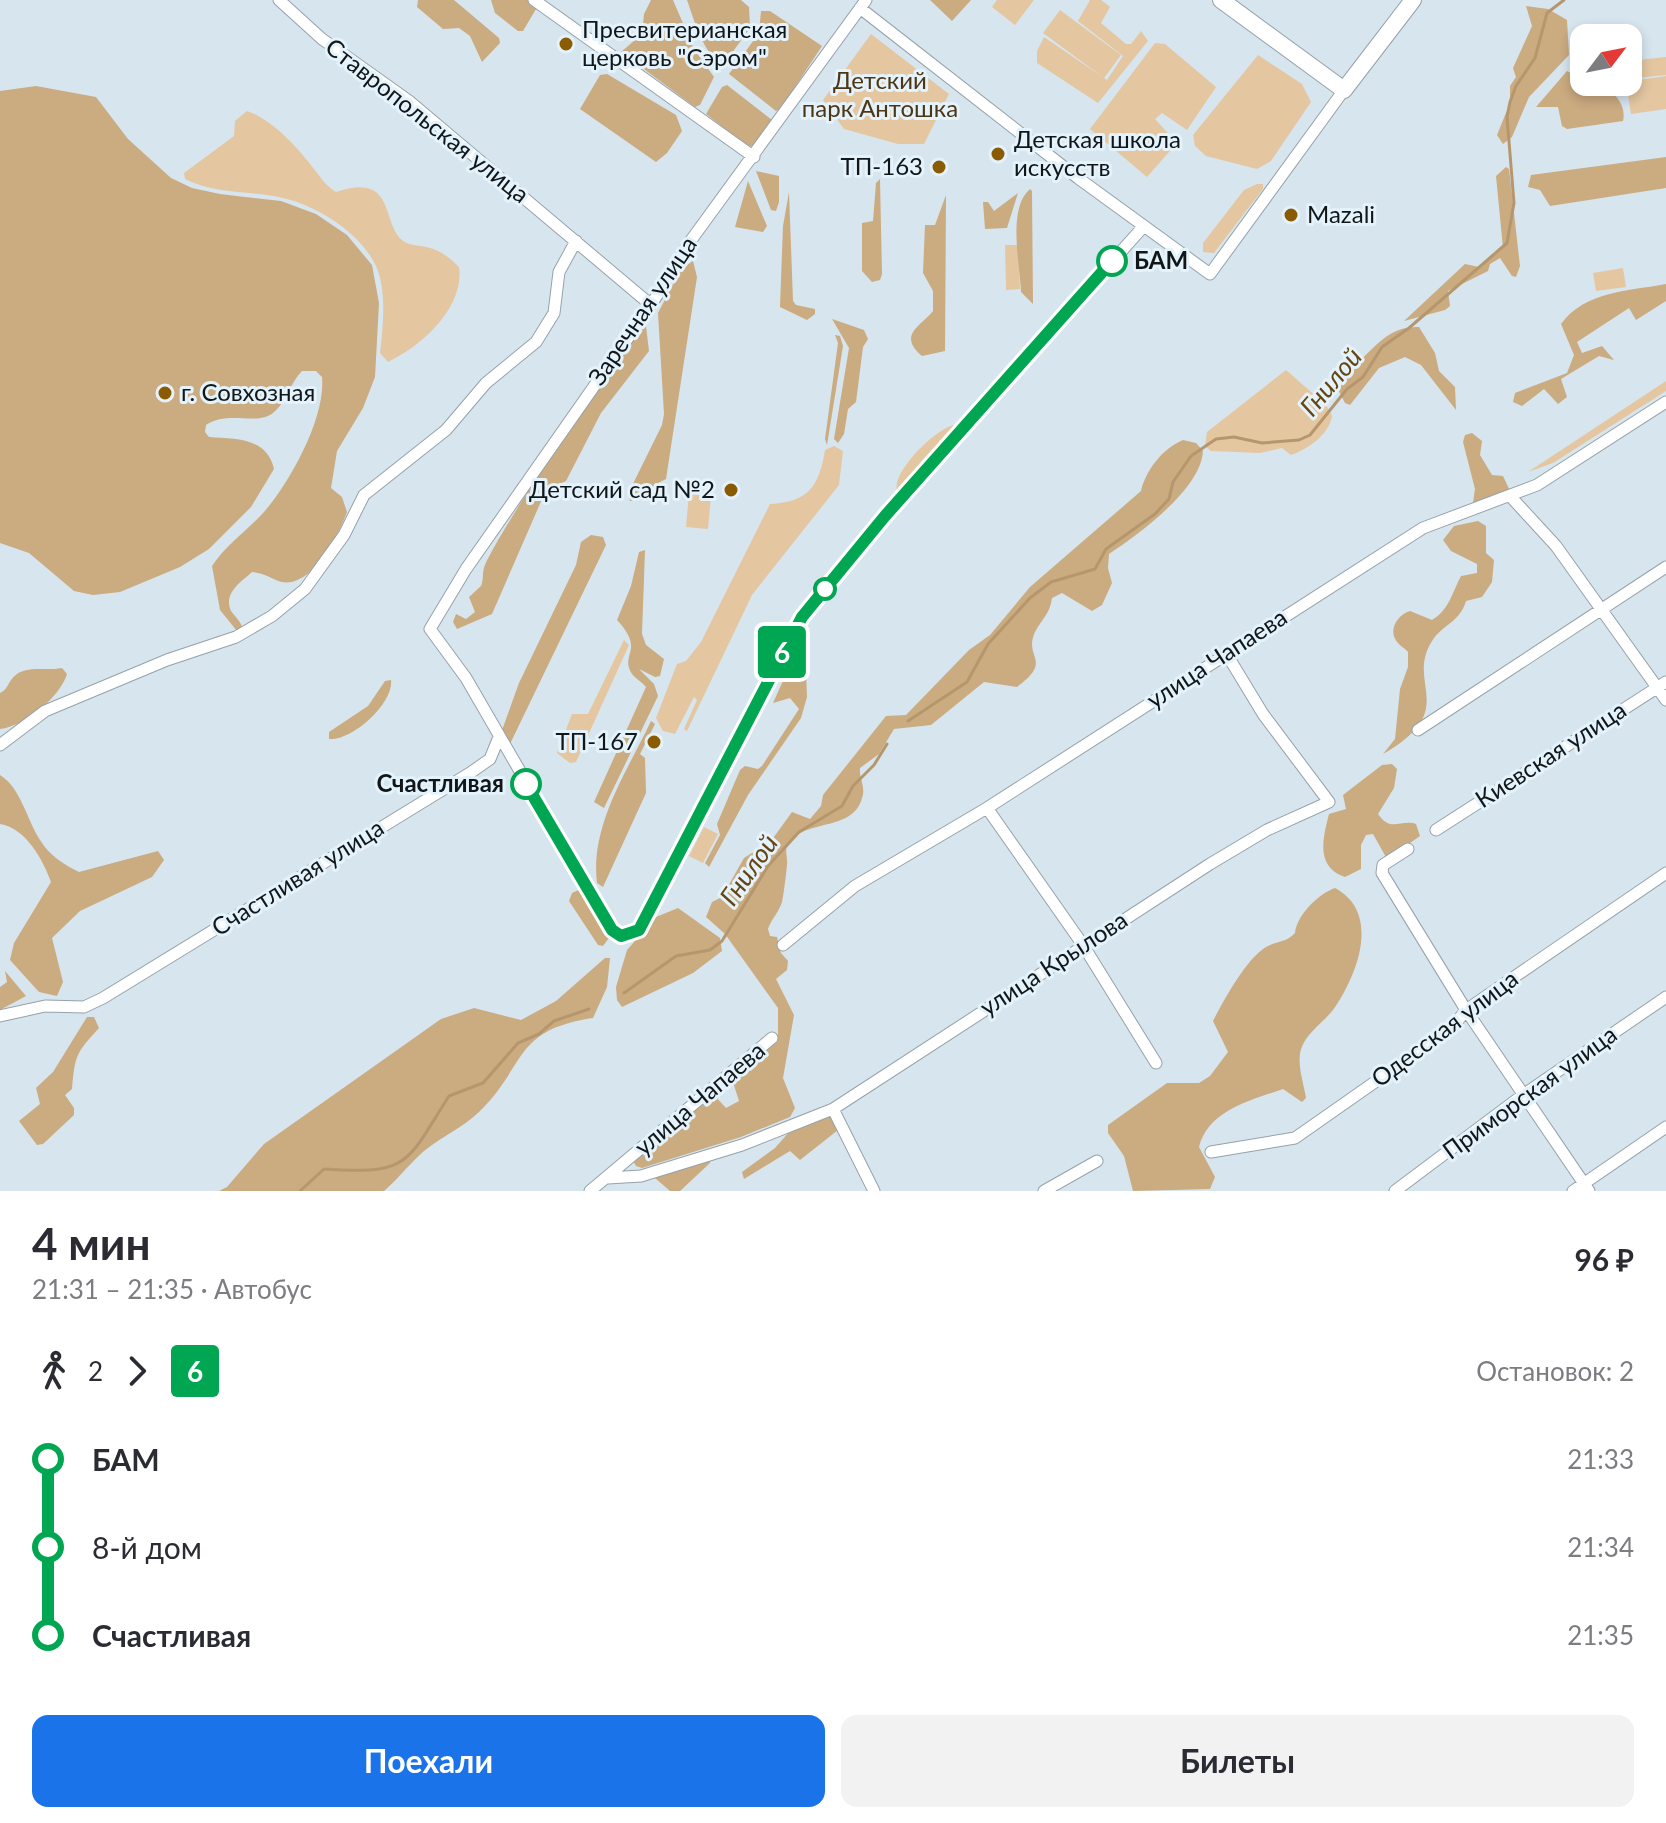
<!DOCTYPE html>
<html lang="ru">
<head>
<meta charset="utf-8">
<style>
  :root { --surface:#fff; --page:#f2f2f3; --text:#2b2b33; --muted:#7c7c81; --accent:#1a73e8 }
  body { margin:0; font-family:Lato,sans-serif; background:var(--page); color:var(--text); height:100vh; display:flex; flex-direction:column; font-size:30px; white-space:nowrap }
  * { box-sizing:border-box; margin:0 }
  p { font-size:26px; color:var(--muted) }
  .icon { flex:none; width:44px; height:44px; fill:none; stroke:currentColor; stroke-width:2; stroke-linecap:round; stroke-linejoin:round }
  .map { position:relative; height:1191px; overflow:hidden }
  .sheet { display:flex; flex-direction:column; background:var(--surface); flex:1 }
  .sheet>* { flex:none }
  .badge { padding:0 16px; border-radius:6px; font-size:28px; line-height:52px }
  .needle { width:52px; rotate:58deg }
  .fabs { position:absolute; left:1570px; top:24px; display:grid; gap:16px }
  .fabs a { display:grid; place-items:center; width:72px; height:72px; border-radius:16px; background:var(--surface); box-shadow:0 4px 12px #0003; font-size:40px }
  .map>.badge { position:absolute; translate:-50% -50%; box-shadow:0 0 0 4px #fff }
  .legs { display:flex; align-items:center; gap:12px; height:88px; padding:0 32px; font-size:26px }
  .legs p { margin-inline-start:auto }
  .head { display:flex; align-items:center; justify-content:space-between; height:136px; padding:0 32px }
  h1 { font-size:44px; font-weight:700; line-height:60px }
  .cta { display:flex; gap:16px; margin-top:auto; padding:16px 32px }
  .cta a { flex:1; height:92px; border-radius:16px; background:var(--accent); color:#fff; font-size:32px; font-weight:700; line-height:92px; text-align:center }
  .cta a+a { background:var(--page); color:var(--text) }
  ul { padding:0 32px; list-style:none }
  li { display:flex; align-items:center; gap:28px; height:88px; font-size:30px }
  li i { display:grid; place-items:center; width:12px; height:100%; margin:0 10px; background:currentColor }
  li i::after { content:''; width:20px; height:20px; margin:-10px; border:6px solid; border-radius:50%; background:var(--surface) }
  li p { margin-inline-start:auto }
  li:first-child i { background:linear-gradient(#0000 50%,currentColor 0) }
  li:last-child i { background:linear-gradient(currentColor 50%,#0000 0) }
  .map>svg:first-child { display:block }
  .green { fill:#e4c7a1 }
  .forest { fill:#cbab80 }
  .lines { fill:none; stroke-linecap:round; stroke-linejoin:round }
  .stream { stroke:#b6976d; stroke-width:3 }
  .street-casing { stroke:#95a2aa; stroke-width:13 }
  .secondary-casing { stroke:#95a2aa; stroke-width:18 }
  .street { stroke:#fff; stroke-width:11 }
  .secondary { stroke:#fff; stroke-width:16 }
  .line-1-casing { stroke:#fff; stroke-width:18 }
  .line-1 { stroke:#00a651; stroke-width:12 }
  .poi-dot { fill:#8a5b00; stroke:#e4f2fb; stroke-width:3 }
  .stop-1-dot { fill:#fff; stroke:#00a651; stroke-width:4 }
  .labels { text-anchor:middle; stroke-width:6; stroke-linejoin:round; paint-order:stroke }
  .poi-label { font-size:24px; fill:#111619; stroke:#e4f2fb; text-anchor:start }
  .park-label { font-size:24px; fill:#4d3614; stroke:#e4f2fb }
  .street-label { font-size:24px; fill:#111619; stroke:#e4f2fb }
  .stop-label { font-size:24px; font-weight:bold; fill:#111619; stroke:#e4f2fb; text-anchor:start }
  .water-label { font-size:26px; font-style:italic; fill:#654511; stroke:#e4f2fb }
</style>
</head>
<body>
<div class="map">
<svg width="1666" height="1191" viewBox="0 0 1666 1191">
  <rect width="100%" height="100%" fill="#d7e5ee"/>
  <path class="green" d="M997,0H1034L1015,25L992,7Z
    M1090,0H1101L1110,7L1101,23L1126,44H1131L1141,31L1148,41L1098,103L1037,63V51L1044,37L1107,80L1123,56L1078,21Z
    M1060,10L1121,55L1104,78L1043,33Z
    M871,34L949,94L924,144H898L844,129L823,100Z
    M1155,43L1165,44L1216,87L1187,130L1162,113L1155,119L1177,143L1147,177L1090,129Z
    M1258,55L1302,84L1311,102L1271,161L1257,169L1206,156L1195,146L1193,135Z
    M1666,57V75L1628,79V61Z
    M1666,76V109L1631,114L1626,82Z
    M247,111C272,119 298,148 314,169C322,179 325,185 336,192C400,170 379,230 407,243C413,246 420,245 426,247C440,250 449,257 459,267C465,307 422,346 388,362L380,353C383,326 387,291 376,266C360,232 317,206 283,198C250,190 216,195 185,179L184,173L234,136L235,121Z
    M1257,184H1263V189L1214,253L1203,252V243L1244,190Z
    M1005,245H1018L1020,289L1006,290Z
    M1623,268L1626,287L1596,291L1593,273Z
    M1286,370L1326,405L1332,416C1329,435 1308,449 1291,455L1282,448L1260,453L1211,451L1205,446L1207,432Z
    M1666,381V391L1553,463L1528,472Z
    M954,425L957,429L900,491L897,490C892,472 935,429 954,425Z
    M834,446L843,451L839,485L752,595L687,731L684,729L697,700L694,697L675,734L663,731L656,718L677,664L686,661L701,642L770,504C808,502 819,487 825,450Z
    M689,494L711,496L708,529L686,527Z
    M624,640L629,645L576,762L570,763L557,753L572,714H588Z
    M704,827L718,834L703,863L689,856Z"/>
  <path class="forest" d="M418,0H454L499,38L500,43L482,62L470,36L459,28L443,29L417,7Z
    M491,0H528L536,9L523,31H518L495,13Z
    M651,0H673L694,49L714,77L700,105L695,107L621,52L642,34L644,14Z
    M687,0H741L749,7L750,28L724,64C704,58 694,19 687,0Z
    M930,0H971L952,21Z
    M1526,6L1548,9L1567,20L1569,55L1529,97L1512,137L1503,144L1497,135L1510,103V86L1516,77L1513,68L1532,26Z
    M761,11H770L822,46L781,108L776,111L729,74L759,33Z
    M1567,71L1579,77L1584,75V82C1604,82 1628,99 1623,121L1567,129L1562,126L1558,107H1536Z
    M607,74L676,115L682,131L667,153L656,162L580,109L600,75Z
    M727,85L772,120L753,146H747L706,114L722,87Z
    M36,86L96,97L128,139L171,178L192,188L220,194L281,201L316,214L347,235L372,265L379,303L375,377L363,408L337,451L331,488L342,497L347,512C339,534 312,588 282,582C271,579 265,573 252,572C241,582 223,593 231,611C235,617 240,620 242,627L237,631L220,610L212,566C226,545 247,531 264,512C290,482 326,417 322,377L316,371H302C290,383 286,403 273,413C257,426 228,410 206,425L205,432L209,437C235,439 267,437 274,469L251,507L209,549L180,567L120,592L93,595L74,591L29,553L0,543V91Z
    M1666,157V188L1550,206L1540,190L1528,187L1531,175Z
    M1506,167L1509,169L1520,266L1516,277L1512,276L1500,258L1490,264L1488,271L1448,291L1450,306L1445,310L1404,321L1465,264L1479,267L1503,248L1496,176Z
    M756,171L779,176V202L776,211L771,210Z
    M880,179L882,274L880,280L872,282L862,271V223L873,221L876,183Z
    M748,181L767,226L763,232L735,227Z
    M1030,189L1032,191L1033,304L1021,292C1020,264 1007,208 1030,189Z
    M789,192L793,301L796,305L815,309V314L807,320L780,307L783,226Z
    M1018,193L1007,228L985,229L983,202H988L994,211Z
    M946,195L945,351L922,356C897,335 921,326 933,311V291L923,273L925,225H935Z
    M693,261L697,277L666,479L654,485L648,499L630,501L628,494L662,425L664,414L658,313L681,269Z
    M1666,284V301L1636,320L1629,308L1577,342L1582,353L1602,346L1614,360L1599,356L1561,379L1567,397L1558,404L1544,389L1522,406L1513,402L1515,393L1567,373L1574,355L1561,324C1585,291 1629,291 1666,284Z
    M832,319L864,330L868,339L863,347L856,402L848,409L844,434L838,443L834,439L849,348Z
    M646,326L649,351L601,413L566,481L546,490L492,614L457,629L453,622L456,614L466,619L475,612L469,597L481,586C484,579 482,574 484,568C490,544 628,335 646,326Z
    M1419,327L1435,353L1439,371L1455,387L1456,410L1421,365L1405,357L1379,368L1350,405L1345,403L1331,376C1368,369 1376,325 1419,327Z
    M835,335L840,336L843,346L827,445L825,439L838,343Z
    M1472,433L1482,441L1480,455L1492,475L1503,476L1510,491L1477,506L1473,503L1475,489L1463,442L1465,435Z
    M1183,440L1196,443L1203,451C1201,489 1139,534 1109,554L1108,568L1112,583L1102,605L1092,611L1062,593L1052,598C1050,614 1041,620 1035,632C1023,658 1054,660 1017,687L984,682L931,725L894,729L879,754L860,768C859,779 866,787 862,798C853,831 809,819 790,841C783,850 788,855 787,865C786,875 784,892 782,902C780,910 771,920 768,929L770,936L777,937L781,953L788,961L787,970L776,979L794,1015L783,1078L795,1108L790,1117L741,1137L642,1168L636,1166L632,1159L710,1097L714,1095L726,1108L739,1101L732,1079L778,1041V1008L725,934L706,917L712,902L722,897L744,858L771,841L792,812L810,819L821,806L823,795L886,716L906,715L969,650L990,635L1030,587L1141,491C1146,470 1163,448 1183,440Z
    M1478,521L1486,526V553L1494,560L1492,582L1482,597L1466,601C1460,621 1446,623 1434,638C1402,683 1463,708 1383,754L1395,739L1400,689L1408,667V652C1405,648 1401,647 1398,643C1387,631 1397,615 1410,611L1432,620C1449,610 1452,593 1461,576L1477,573V564L1451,551L1443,540L1454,526Z
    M591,535L603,537L606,545L509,746L501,733L519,683L576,565L581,542Z
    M645,550L642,634L646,645L664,659L660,676L655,677L639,669L654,684L658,696L604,808L594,802L646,687C642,682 636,679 632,674C619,654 646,651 617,620L631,586L639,552Z
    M793,639L802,643V667L806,671L807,697L801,718L748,795L709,867L705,863L720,835L717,824L740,770L745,766L758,769L762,766L799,709L790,698L773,703L786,674L780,666Z
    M62,668L67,674C60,697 25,726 0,729V693C9,689 8,680 17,674C29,666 48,671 62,668Z
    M391,680C394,703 352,741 329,739V732L368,706L385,681Z
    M651,721L655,724L640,754L645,758L646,793L603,887L597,883C590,825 627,772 651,721Z
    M1392,764L1397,769L1394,788L1378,814C1391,833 1400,819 1416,824L1420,836L1387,859L1373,834L1366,835L1361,845V869L1345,877C1315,867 1323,838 1329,814L1346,809L1343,795L1382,765Z
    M0,775C21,788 27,820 40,840C50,856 63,864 79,872L158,851L164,860L152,877L80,911L52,938L63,982L57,996L39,992L10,960L14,943L51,882C43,860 26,828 0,824Z
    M583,888L611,935L603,946L598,945L569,901L572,893Z
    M1335,888C1382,913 1357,976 1333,1010C1322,1024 1303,1035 1300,1054C1298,1068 1304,1085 1306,1098L1302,1102L1283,1089C1252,1100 1208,1110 1199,1147L1215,1177L1210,1189L1133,1191L1124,1156L1108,1133V1125L1167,1083H1199L1210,1076L1228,1052L1213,1021C1224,1000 1246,959 1266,947C1276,941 1286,943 1295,933C1297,915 1318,894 1335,888Z
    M678,908L720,938L722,951L693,973L622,1007L617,1000L616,987L627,950L656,917Z
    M605,958H610L607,987L593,1018C512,1030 527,1066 479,1112C462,1128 441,1137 424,1151C410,1163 398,1179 384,1191H219L227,1187L264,1144L441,1019L474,1008L521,1020L556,1001Z
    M5,971L26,996L0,1010V987L7,982Z
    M87,1017H94L99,1028C76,1053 75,1055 72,1089L65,1095L74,1108V1115L43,1144L37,1145L19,1121L40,1104L36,1088L53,1072Z
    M831,1115L838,1130L800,1160L790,1151L744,1179L742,1172L775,1148L790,1131Z
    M710,1158V1163L680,1191H670L655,1178V1174Z"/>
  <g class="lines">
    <path class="stream" d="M908,721L967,682L988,644L1030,598L1051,582L1095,569L1106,549L1155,514L1169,499L1173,482L1191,456L1216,439L1234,437L1262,443L1299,440L1310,435L1347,389L1363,377L1382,347L1409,328L1507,243L1514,203L1507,117L1510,102L1516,86L1535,58L1547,13L1564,0
      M624,993L676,956L710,950L722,941L768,866L799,832L842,806L853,786L874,765L887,744
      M300,1191L324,1169C411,1175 406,1163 449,1096L483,1083L518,1043L539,1034L554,1021L589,1009"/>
    <g class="street-casing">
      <path id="street" d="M279,0L322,39L409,101L651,305
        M534,0L754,157
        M866,0L689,243L651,305L466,569L430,629L466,678L612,930L626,935L644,924L802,617L885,516L1143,227
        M860,8L1078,178L1210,274L1344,90
        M1511,497L1556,546L1666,700
        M1418,730L1666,567
        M0,745L45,711L167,660L236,637L272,616L305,589L344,535L364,495L446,430L486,383L536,342L554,313L559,272L576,241
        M987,808L1083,945L1156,1063
        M1436,830L1666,682
        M1408,849L1383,865L1382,873L1466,1010L1589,1191
        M783,945L855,886L987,808L1423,528L1537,485L1666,402
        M0,1016L45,1006L84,1007L103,998L470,773L490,759L499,737
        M833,1109L874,1191
        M1211,1152L1295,1138L1452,1028L1466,1010L1666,873
        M608,1178L641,1176L742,1145L833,1109L1210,864L1267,830L1329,802L1263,714L1226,653
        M590,1191L772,1038
        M1044,1191L1097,1161
        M1395,1191L1523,1095L1666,997
        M1573,1191L1666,1127"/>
    </g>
    <g class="secondary-casing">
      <path id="secondary" d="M1221,0L1344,90L1413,0"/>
    </g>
    <use href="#street" class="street"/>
    <use href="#secondary" class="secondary"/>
  </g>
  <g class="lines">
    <g class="line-1-casing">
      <path id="line-1" d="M526,784L612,930L621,936L639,930L802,617L885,516L1112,261"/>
    </g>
    <use href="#line-1" class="line-1"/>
  </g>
  <g class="poi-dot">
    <circle cx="566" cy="44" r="8"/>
    <circle cx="998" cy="154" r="8"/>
    <circle cx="939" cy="167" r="8"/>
    <circle cx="1291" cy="215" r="8"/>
    <circle cx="165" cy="393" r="8"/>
    <circle cx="731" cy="490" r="8"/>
    <circle cx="654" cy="742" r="8"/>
  </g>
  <g class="stop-1-dot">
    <circle cx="1112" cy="261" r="14"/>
    <circle cx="825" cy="589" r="10"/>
    <circle cx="526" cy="784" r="14"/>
  </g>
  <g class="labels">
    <g class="poi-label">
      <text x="582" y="38">Пресвитерианская<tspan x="582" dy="28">церковь "Сэром"</tspan></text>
      <text x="1014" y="148">Детская школа<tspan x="1014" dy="28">искусств</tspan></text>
      <text x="923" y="175" text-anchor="end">ТП-163</text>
      <text x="1307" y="223">Mazali</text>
      <text x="181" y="401">г. Совхозная</text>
      <text x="715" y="498" text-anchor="end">Детский сад №2</text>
      <text x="638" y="750" text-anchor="end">ТП-167</text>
    </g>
    <g class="park-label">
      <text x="880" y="89">Детский<tspan x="880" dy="28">парк Антошка</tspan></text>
    </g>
    <g class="street-label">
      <text transform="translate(427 121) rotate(38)" y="8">Ставропольская улица</text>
      <text transform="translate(643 311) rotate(-56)" y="8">Заречная улица</text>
      <text transform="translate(1217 659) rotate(-33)" y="8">улица Чапаева</text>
      <text transform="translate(1551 755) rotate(-33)" y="8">Киевская улица</text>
      <text transform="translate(298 878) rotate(-32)" y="8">Счастливая улица</text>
      <text transform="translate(1054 964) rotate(-33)" y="8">улица Крылова</text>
      <text transform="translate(1445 1029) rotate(-37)" y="8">Одесская улица</text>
      <text transform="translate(1530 1093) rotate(-36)" y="8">Приморская улица</text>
      <text transform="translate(700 1099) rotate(-40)" y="8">улица Чапаева</text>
    </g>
    <g class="stop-label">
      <text x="1134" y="269">БАМ</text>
      <text x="504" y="792" text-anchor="end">Счастливая</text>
    </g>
    <g class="water-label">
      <text transform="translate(1331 382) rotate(-50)" y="9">Гнилой</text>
      <text transform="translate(749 870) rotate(-55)" y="9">Гнилой</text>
    </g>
  </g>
</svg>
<div class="fabs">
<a><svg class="needle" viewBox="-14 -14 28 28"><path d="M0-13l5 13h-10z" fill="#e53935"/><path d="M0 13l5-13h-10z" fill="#7c7c81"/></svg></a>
</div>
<b class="badge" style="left:782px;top:652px;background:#00a651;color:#fff">6</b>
</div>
<section class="sheet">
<div class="head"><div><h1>4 мин</h1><p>21:31 – 21:35 · Автобус</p></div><b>96 ₽</b></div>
<div class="legs"><svg class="icon" aria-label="walk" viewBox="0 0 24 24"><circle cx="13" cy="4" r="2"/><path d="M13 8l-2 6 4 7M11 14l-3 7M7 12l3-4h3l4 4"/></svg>2<svg class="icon" aria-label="forward" viewBox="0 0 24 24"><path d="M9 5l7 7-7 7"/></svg><b class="badge" style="background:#00a651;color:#fff">6</b><p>Остановок: 2</p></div>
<ul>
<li><i style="color:#00a651"></i><b>БАМ</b><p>21:33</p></li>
<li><i style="color:#00a651"></i><span>8-й дом</span><p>21:34</p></li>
<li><i style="color:#00a651"></i><b>Счастливая</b><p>21:35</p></li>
</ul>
<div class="cta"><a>Поехали</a><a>Билеты</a></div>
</section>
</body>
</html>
